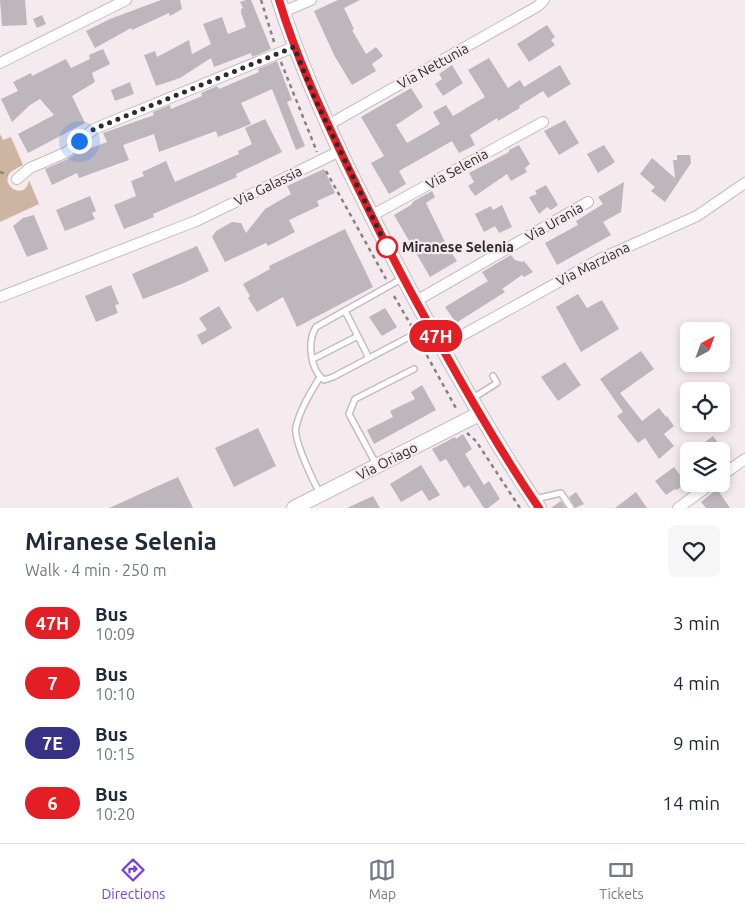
<!DOCTYPE html>
<html lang="en">
<head>
<meta charset="utf-8">
<style>
  :root { --surface:#fff; --page:#f6f6f7; --text:#1f2937; --muted:#747a83; --line:#e0e1e3; --accent:#7c3aed }
  body { margin:0; font-family:Ubuntu,sans-serif; background:var(--page); color:var(--text); height:100vh; display:flex; flex-direction:column; font-size:19px; white-space:nowrap }
  * { box-sizing:border-box; margin:0 }
  p { font-size:16px; color:var(--muted) }
  .icon { flex:none; width:28px; height:28px; fill:none; stroke:currentColor; stroke-width:2; stroke-linecap:round; stroke-linejoin:round }
  .map { position:relative; height:508px; overflow:hidden }
  .panel { display:flex; flex-direction:column; background:var(--surface); flex:1 }
  .panel>* { flex:none }
  .badge { padding:0 10px; border-radius:16px; font-size:18px; line-height:32px }
  .needle { width:32px; rotate:41deg }
  .tools { position:absolute; left:680px; top:322px; display:grid; gap:10px }
  .tools a { display:grid; place-items:center; width:50px; height:50px; border-radius:8px; background:var(--surface); box-shadow:0 2px 8px #0003; font-size:25px }
  .you { position:absolute; width:25px; height:25px; margin:-12px; border:4px solid #fff; border-radius:50%; background:#1a73e8; box-shadow:0 0 0 8px #1a73e833 }
  .map>.badge { position:absolute; translate:-50% -50%; box-shadow:0 0 0 2px #fff }
  .round { display:grid; place-items:center; flex:none; width:52px; height:52px; border-radius:8px; background:var(--page) }
  .head { display:flex; align-items:center; justify-content:space-between; height:85px; padding:0 25px }
  h1 { font-size:24px; font-weight:700; line-height:38px }
  ul { padding:0; list-style:none }
  li { display:flex; align-items:center; gap:15px; height:60px; padding:0 25px }
  li div { flex:1 }
  li b { display:block; font-size:19px }
  li em { font-style:normal }
  li .badge { min-width:55px; font-weight:700; text-align:center }
  .menu { display:flex; justify-content:space-around; align-items:center; height:70px; border-top:1px solid var(--line); background:var(--surface); font-size:14px; color:var(--muted) }
  .menu a { display:grid; justify-items:center; gap:2px }
  .menu .active { color:var(--accent) }
  .map>svg:first-child { display:block }
  .green { fill:#ceb5a1 }
  .building { fill:#beb6bd }
  .lines { fill:none; stroke-linecap:round; stroke-linejoin:round }
  .lane-casing { stroke:#c6bbbe; stroke-width:8 }
  .street-casing { stroke:#c6bbbe; stroke-width:12 }
  .secondary-casing { stroke:#c6bbbe; stroke-width:16 }
  .path { stroke:#888183; stroke-width:2.5; stroke-dasharray:4 4; stroke-linecap:butt }
  .lane { stroke:#fff; stroke-width:5 }
  .street { stroke:#fff; stroke-width:10 }
  .secondary { stroke:#fff; stroke-width:14 }
  .line-casing { stroke:#fff; stroke-width:11 }
  .line { stroke:#e31e24; stroke-width:8 }
  .walk { stroke:#2f2a2c; stroke-width:5; stroke-dasharray:0 9 }
  .stop-dot { fill:#fff; stroke:#e31e24; stroke-width:2.5 }
  .labels { text-anchor:middle; stroke-width:4.5; stroke-linejoin:round; paint-order:stroke }
  .street-label { font-size:14px; fill:#2f2a2c; stroke:#f5eaed }
  .stop-label { font-size:14px; font-weight:bold; fill:#2f2a2c; stroke:#f5eaed; text-anchor:start }
</style>
</head>
<body>
<div class="map">
<svg width="745" height="508" viewBox="0 0 745 508">
  <rect width="100%" height="100%" fill="#f5eaed"/>
  <path class="green" d="M0,134L3,140L11,137L23,165C18,168 12,170 9,174C1,187 26,201 29,180L39,204L0,222Z"/>
  <path class="building" d="M0,0H25L27,25L2,26Z
    M161,0H180L182,9L170,16L169,13L132,30L131,28L95,48L86,31L110,19Z
    M246,0H251L271,49L252,57L251,53L214,67L211,58L180,78L156,86L144,55L155,51L157,57L189,40L192,54L211,44L203,24L222,17L228,34L246,27L241,13V9L243,8L240,2Z
    M338,0H360L344,8L354,29L352,30L366,54L376,47L383,56L372,64L376,71L352,85L334,55L314,11Z
    M42,15L46,24L37,28L33,19Z
    M547,25L555,37L551,40L555,45L529,62L517,44Z
    M103,49L110,64L92,73L95,82L72,96L85,123L28,153L18,134L54,115L40,99L30,105L12,122L1,99L18,91L13,82L31,73L32,76L66,59L71,68L90,59L89,55Z
    M489,58L508,88L520,80L524,87L560,65L571,84L548,98L543,91L519,106L520,108L498,121L497,118L470,135L475,145L459,153L452,141L399,171L406,184L389,194L371,163L384,156L361,117L411,88L423,107L396,125L407,143L440,124L433,112L446,105L453,116L485,97L468,70Z
    M277,61L292,100L287,102L305,146L296,150L272,89L241,103L251,124L218,137L216,131L159,152L154,134L123,145L129,160L79,178L77,173L52,185L45,169L70,158L75,154L107,142L103,133L154,115L153,112L170,105L171,109L202,96L201,93L217,86L219,89L259,72L258,69Z
    M452,65L463,83L443,96L435,84L442,79L439,74Z
    M130,82L134,94L115,101L111,90Z
    M265,119L282,152L236,174L237,177L153,214L154,217L124,229L114,205L136,196L131,181L144,176L142,172L166,161L175,182L239,154L238,151L252,144L245,128Z
    M565,120L579,143L559,155L544,131Z
    M519,145L530,164L525,168L527,172L511,181L507,174L475,196L468,186L474,182L469,173L509,152V150Z
    M604,145L615,162L598,173L587,154Z
    M677,155H690L691,163L665,202L651,191L655,187L640,174L652,158L675,178L673,160H677Z
    M324,169L335,193L317,201L319,206L289,220L295,232L268,246L266,243L225,262L212,237L216,231L232,222L241,223L246,233L265,209L291,194L287,186Z
    M624,182L621,212L603,222L611,235L557,265L545,243L578,225L576,221L603,204L598,197Z
    M546,185L558,205L551,210L547,207L539,214L529,197L537,194L535,191Z
    M432,191L435,197L426,203L447,246L457,261L430,277L394,215L411,205L414,201Z
    M90,196L96,211L92,213L95,219L65,231L56,210Z
    M502,205L512,227L499,233L495,226L484,232L475,214L491,206L493,210Z
    M34,215L48,249L27,257L13,226L23,218Z
    M345,229L373,287L297,327L283,297L257,312L248,298L250,296L243,284L270,269L269,266Z
    M197,246L209,271L184,283L143,299L132,274Z
    M511,255L515,260L522,262L524,261L533,272L524,277L522,275L502,289L505,292L456,323L445,307L488,281L482,272Z
    M111,285L119,304L115,305L118,313L96,322L85,296Z
    M578,294L587,308L602,300L619,329L581,352L556,307Z
    M219,306L232,328L202,345L197,335L207,330L199,318Z
    M385,308L397,327L382,336L369,317Z
    M641,351L654,369L620,393L642,421L659,408L666,417L667,416L674,426L664,434L674,446L659,459L645,438L638,443L617,416L623,412L600,379Z
    M565,362L581,385L558,401L541,377Z
    M422,385L436,410L374,444L367,430L393,417L390,411L415,399L411,392Z
    M258,428L276,466L234,487L215,448Z
    M463,434L472,449L465,454L484,485L489,481L500,499L488,508H484L469,485L464,488L446,459L440,462L432,449L455,437L456,439Z
    M713,436L724,451H693Z
    M421,465L440,495L429,501L422,490L401,502L390,484Z
    M674,467L686,483L677,490L675,489L666,495L655,481Z
    M178,477L193,508H109Z
    M717,489L730,508H706L701,502Z
    M576,492L584,504L575,508L569,497Z
    M636,492L647,508H615Z
    M373,496L380,508H347Z
    M561,501L566,508H551Z"/>
  <g class="lines">
    <g class="lane-casing">
      <path id="lane" d="M403,278L316,327C307,341 310,370 324,380L333,377L428,327
        M345,311L369,358
        M313,359L358,336
        M320,377C311,392 300,409 296,427C293,439 313,481 320,493
        M473,398L497,383L493,376
        M376,464L349,414L355,399L414,369
        M535,499L561,493L571,508"/>
    </g>
    <g class="street-casing">
      <path id="street" d="M283,12L311,0
        M0,63L126,0
        M328,125L538,6L544,0
        M17,179L30,168L67,152L94,129L294,47
        M371,216L543,122
        M0,297L196,221L340,151
        M416,301L588,202
        M441,347L600,259L697,216L745,183
        M721,476L745,459
        M678,508L711,484"/>
    </g>
    <g class="secondary-casing">
      <path id="secondary" d="M279,0C297,57 321,111 346,164C369,211 392,257 417,303C456,373 494,441 539,508
        M294,508L479,414"/>
    </g>
    <path class="path" d="M261,0L275,45
      M281,62L317,152
      M326,171L386,279
      M0,172L8,175
      M394,296L412,327
      M419,341L457,410
      M467,433L476,441L520,508"/>
    <use href="#lane" class="lane"/>
    <use href="#street" class="street"/>
    <use href="#secondary" class="secondary"/>
  </g>
  <g class="lines">
    <g class="line-casing">
      <path id="line" d="M279,0C296,56 320,108 345,161C368,209 391,256 417,303C456,373 494,442 539,508"/>
    </g>
    <use href="#line" class="line"/>
    <path class="walk" d="M79,141L94,129L294,47L315,99L387,247"/>
  </g>
  <circle class="stop-dot" cx="387" cy="247" r="10"/>
  <g class="labels">
    <g class="street-label">
      <text transform="translate(433 66) rotate(-29)" y="5">Via Nettunia</text>
      <text transform="translate(457 169) rotate(-29)" y="5">Via Selenia</text>
      <text transform="translate(268 186) rotate(-26)" y="5">Via Galassia</text>
      <text transform="translate(554 222) rotate(-30)" y="5">Via Urania</text>
      <text transform="translate(593 264) rotate(-27)" y="5">Via Marziana</text>
      <text transform="translate(387 461) rotate(-27)" y="5">Via Oriago</text>
    </g>
    <g class="stop-label">
      <text x="402" y="252">Miranese Selenia</text>
    </g>
  </g>
</svg>
<div class="tools">
<a><svg class="needle" viewBox="-14 -14 28 28"><path d="M0-13l5 13h-10z" fill="#e53935"/><path d="M0 13l5-13h-10z" fill="#747a83"/></svg></a>
<a><svg class="icon" aria-label="locate" viewBox="0 0 24 24"><circle cx="12" cy="12" r="6"/><path d="M12 2v4M12 18v4M2 12h4M18 12h4"/></svg></a>
<a><svg class="icon" aria-label="layers" viewBox="0 0 24 24"><path d="M12 4l9 5-9 5-9-5zM3 14l9 5 9-5"/></svg></a>
</div>
<div class="you" style="left:79px;top:141px"></div>
<b class="badge" style="left:436px;top:336px;background:#e31e24;color:#fff">47H</b>
</div>
<section class="panel">
<div class="head"><div><h1>Miranese Selenia</h1><p>Walk · 4 min · 250 m</p></div><a class="round"><svg class="icon" aria-label="heart" viewBox="0 0 24 24"><path d="M12 20l-8-8c-3-5 5-10 8-4 3-6 11-1 8 4z"/></svg></a></div>
<ul>
<li><span class="badge" style="background:#e31e24;color:#fff">47H</span><div><b>Bus</b><p>10:09</p></div><em>3 min</em></li>
<li><span class="badge" style="background:#e31e24;color:#fff">7</span><div><b>Bus</b><p>10:10</p></div><em>4 min</em></li>
<li><span class="badge" style="background:#393185;color:#fff">7E</span><div><b>Bus</b><p>10:15</p></div><em>9 min</em></li>
<li><span class="badge" style="background:#e31e24;color:#fff">6</span><div><b>Bus</b><p>10:20</p></div><em>14 min</em></li>
</ul>
</section>
<nav class="menu">
<a class="active"><svg class="icon" aria-label="directions" viewBox="0 0 24 24"><path d="M12 3l9 9-9 9-9-9zM9 14v-3h6M13 9l2 2-2 2"/></svg>Directions</a>
<a><svg class="icon" aria-label="map" viewBox="0 0 24 24"><path d="M3 6l6-2 6 2 6-2v14l-6 2-6-2-6 2zM9 4v14M15 6v14"/></svg>Map</a>
<a><svg class="icon" aria-label="tickets" viewBox="0 0 24 24"><path d="M3 7h18v10H3zM15 7v10"/></svg>Tickets</a>
</nav>
</body>
</html>
